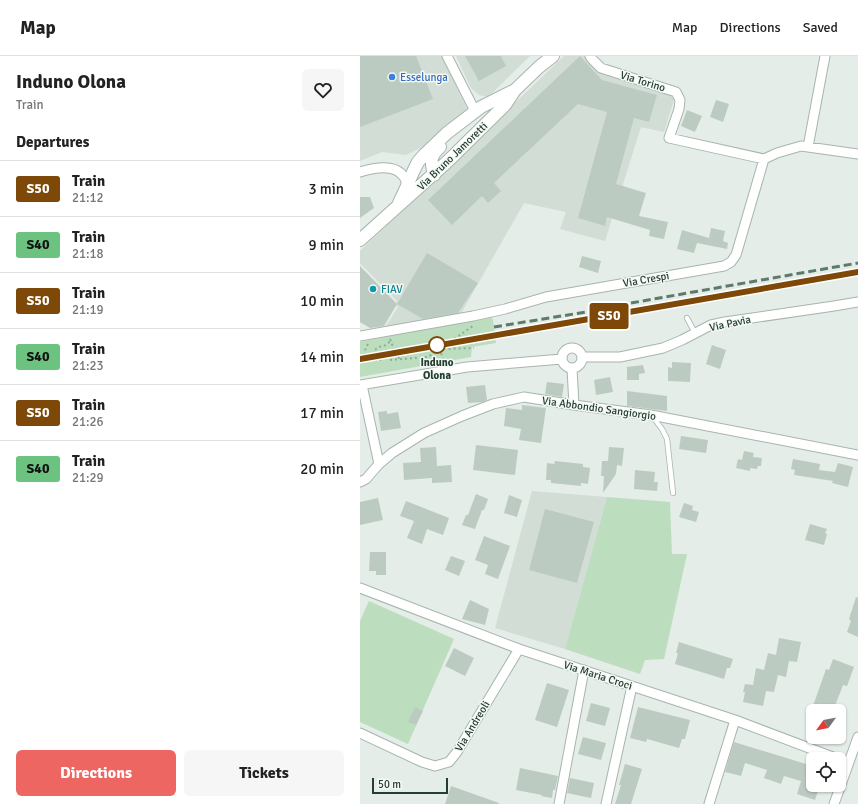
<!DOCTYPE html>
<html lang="en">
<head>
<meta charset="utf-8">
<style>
  :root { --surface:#fff; --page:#f6f6f6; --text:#222; --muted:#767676; --line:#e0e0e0; --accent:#ee6661 }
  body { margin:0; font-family:Signika,sans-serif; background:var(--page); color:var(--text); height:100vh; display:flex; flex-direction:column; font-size:15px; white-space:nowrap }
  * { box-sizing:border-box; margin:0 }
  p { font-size:13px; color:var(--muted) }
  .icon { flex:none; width:22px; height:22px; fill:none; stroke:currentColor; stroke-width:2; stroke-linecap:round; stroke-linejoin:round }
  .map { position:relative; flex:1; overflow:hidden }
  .panel { display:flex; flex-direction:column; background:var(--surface); width:360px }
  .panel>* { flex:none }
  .badge { padding:0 8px; border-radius:3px; font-size:14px; line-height:26px }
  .needle { width:26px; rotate:237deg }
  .fabs { position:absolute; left:446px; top:648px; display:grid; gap:8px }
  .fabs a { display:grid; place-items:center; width:40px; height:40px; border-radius:6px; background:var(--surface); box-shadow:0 1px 3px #0004; font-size:20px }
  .scale { position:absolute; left:12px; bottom:10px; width:76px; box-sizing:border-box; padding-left:4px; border:2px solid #243e31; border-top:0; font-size:11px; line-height:14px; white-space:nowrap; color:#243e31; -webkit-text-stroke:3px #f4f9f6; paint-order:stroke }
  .map>.badge { position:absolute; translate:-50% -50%; box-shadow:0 0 0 2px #fff }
  h2 { padding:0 16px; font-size:15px; line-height:36px }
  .round { display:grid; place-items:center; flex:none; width:42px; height:42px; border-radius:6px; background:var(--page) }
  .summary { display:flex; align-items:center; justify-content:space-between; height:68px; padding:0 16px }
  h1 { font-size:19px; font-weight:700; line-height:30px }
  .primary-button { display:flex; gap:8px; margin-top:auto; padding:8px 16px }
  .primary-button a { flex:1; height:46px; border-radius:6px; background:var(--accent); color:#fff; font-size:16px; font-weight:700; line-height:46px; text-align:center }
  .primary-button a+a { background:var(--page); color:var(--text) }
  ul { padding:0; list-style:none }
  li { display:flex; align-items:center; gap:12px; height:56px; padding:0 16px; border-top:1px solid var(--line) }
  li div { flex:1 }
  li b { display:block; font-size:15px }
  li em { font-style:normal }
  li .badge { min-width:44px; font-weight:700; text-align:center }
  header { display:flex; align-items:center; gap:24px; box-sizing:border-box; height:56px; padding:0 20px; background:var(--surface); border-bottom:1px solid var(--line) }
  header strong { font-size:19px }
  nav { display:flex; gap:22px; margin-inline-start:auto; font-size:14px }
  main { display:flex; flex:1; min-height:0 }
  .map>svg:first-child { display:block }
  .built { fill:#d2ddd6 }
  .green { fill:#bdddbf }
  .building { fill:#bccbc2 }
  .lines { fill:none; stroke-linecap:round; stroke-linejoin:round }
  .service-casing { stroke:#a7b5ad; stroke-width:6 }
  .minor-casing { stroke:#a7b5ad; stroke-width:11 }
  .tertiary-casing { stroke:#a7b5ad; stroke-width:14 }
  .path { stroke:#85b099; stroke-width:2; stroke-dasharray:2 3; stroke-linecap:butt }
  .service { stroke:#fff; stroke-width:4.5 }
  .minor { stroke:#fff; stroke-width:9 }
  .tertiary { stroke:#fff; stroke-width:12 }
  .rail { stroke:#5e7a6c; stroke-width:3; stroke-dasharray:8 4; stroke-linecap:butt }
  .line-casing { stroke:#fff; stroke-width:9 }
  .line { stroke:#7d4808; stroke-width:6 }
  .shop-dot { fill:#3f7fe0; stroke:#f4f9f6; stroke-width:1.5 }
  .culture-dot { fill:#0f9aa8; stroke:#f4f9f6; stroke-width:1.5 }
  .stop-dot { fill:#fff; stroke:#7d4808; stroke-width:2 }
  .labels { text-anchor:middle; stroke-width:3; stroke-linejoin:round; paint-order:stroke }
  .shop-label { font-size:11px; fill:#366cbe; stroke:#f4f9f6; text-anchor:start }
  .street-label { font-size:11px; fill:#243e31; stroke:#f4f9f6 }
  .culture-label { font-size:11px; fill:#0d838f; stroke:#f4f9f6; text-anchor:start }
  .stop-label { font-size:11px; font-weight:bold; fill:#243e31; stroke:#f4f9f6 }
</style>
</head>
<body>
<header>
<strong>Map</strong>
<nav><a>Map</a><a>Directions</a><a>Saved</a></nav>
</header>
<main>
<section class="panel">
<div class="summary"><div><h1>Induno Olona</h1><p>Train</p></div><a class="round"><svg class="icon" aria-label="heart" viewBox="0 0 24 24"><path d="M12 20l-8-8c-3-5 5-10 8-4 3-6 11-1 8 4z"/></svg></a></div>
<h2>Departures</h2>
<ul>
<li><span class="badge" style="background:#7d4808;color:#fff">S50</span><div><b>Train</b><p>21:12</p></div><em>3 min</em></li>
<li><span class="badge" style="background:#6cc27f;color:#111">S40</span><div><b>Train</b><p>21:18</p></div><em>9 min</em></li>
<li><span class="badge" style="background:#7d4808;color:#fff">S50</span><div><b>Train</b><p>21:19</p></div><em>10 min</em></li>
<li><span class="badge" style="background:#6cc27f;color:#111">S40</span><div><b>Train</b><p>21:23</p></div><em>14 min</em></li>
<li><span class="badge" style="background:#7d4808;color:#fff">S50</span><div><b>Train</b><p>21:26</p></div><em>17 min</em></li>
<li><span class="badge" style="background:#6cc27f;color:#111">S40</span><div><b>Train</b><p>21:29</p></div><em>20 min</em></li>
</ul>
<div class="primary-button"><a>Directions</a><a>Tickets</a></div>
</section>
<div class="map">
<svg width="498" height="748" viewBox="0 0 498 748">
  <rect width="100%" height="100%" fill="#e4ede7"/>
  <path class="built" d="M0,0H82L107,53L69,88L46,99L22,96L0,105Z
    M96,0H170L128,41L119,39L111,32Z
    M204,0H226L251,21L312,38L314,44L304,76L281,71L245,185L200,173L206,156L164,147L99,261L24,273L38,251L35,249L37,245L0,207V195Z
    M172,435L247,441L205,593L135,572Z"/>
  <path class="green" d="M131,260L133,264L136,287L112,291L111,301L0,321V286Z
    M247,441L310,446L312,498H327L304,603L285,604L280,618L205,593Z
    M9,545L94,583L48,688L0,666V565Z"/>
  <path class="building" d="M0,0H56L73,43L0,71Z
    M105,0H141L146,10L119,25Z
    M220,0L242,24L297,39L289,66L274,62L256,128L286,137L279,160L308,166L304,183L289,180L290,174L247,161L245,170L218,162L247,56L218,48L134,127L141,135L128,147L122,140L92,169L68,144Z
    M356,44L369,48L363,66L350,61Z
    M327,54L342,60L335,76L321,70Z
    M0,141H10L14,152L0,162Z
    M351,172L365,175L363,185L368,187L367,193L337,187L334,197L317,193L322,174L349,182Z
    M67,197L118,227L98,257L63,263L37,248Z
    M222,200L241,205L238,217L219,211Z
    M0,210L37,248L24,270L10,272L0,266Z
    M352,289L366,294L360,313L346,308Z
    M312,306L331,307L330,326L308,325V311L312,312Z
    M283,309L285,317L279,318V324H267V311Z
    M250,321L253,336L236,339L234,324Z
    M187,326L204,328L202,341L185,338Z
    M125,329L127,344L123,346L108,347L106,331Z
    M267,335L307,340V355L267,350Z
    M162,349L186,352L181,387L159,384L161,373L144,370L146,352L162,354Z
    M27,355V358L38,356L41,372L21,375L18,356Z
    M321,380L348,384L346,397L319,393Z
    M116,389L158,394L155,419L113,414Z
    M76,391L77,410L91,409L92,426L72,427V422L44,424L43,407L61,406L60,392Z
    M249,391L264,392L262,410L257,409L256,418L243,437L244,420H241L242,405H248Z
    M384,395L394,397L393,401L402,402L401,410H398L397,413L390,412V415L376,412L378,403L382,404Z
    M433,403L460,408L459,414L475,416L478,407L493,411L488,431L472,427L473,425L434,419L435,414L431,413Z
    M195,405L223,408V411L230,412L228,428L221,427V430L191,427V424H186L187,407L194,408Z
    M275,414L295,416L294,426H298L297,435L274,433Z
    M116,438L128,443L124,454H122L115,473L102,469L106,459H108Z
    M149,439L162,444L157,461L144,457Z
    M18,442L23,464L0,469V446Z
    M46,445L89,462L83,479L67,473L62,488L47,482L54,465L40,460Z
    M324,447L333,450L332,454L339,456L336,466L319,461Z
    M185,453L234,466L217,527L169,514Z
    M450,468L467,473L465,477L467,478L464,489L445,484Z
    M124,480L150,490L138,523L125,518L128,509L115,504Z
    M10,496H26V519H16V515H9Z
    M91,500L105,505L99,520L85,514Z
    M496,541L498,542V581L487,576L491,565L489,563Z
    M110,544L129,553L125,569L102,563Z
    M419,582L441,586L437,606L429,605L426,621L418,619L414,636L406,635L403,650L383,646L385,636H383L385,628L393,629L396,612L404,614L408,597L416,599Z
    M319,586L373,603L370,612H367L364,623L315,608L318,597H316Z
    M94,592L114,602L105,620L85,610Z
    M473,603L494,611L487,630L483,629L473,655H454L455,651L453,650L466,613L469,614Z
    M187,627L209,634L197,671L175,664Z
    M231,647L250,652L245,670L226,665Z
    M55,651L63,655L56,669L48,666Z
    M278,651L330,664L325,683H322L319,692L287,683L286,686L270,682Z
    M223,681L246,687L241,704L218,698Z
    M374,686L446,708V707L453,709V729H460L455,744L437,738L441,725L424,720L421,728L404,722L407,714L385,707L381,720L365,716Z
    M265,708L282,713L271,748H255L261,729H259Z
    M160,712L198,720L195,734H193L192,742L181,740L182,739L156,734Z
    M210,722L234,727L231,742L207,737Z
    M91,730L139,747L138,748H85Z"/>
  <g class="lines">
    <g class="service-casing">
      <path id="service" d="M327,262L335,277
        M292,360L302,373L307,383L313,437"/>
    </g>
    <g class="minor-casing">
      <path id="minor" d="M87,0L115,55
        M230,0L232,3L241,12L316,36L320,44L319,53L309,82L404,103
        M448,91L465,0
        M0,116C13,112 35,107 44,121C46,123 46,127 47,130
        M0,280L113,260L145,253L186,241L364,210L371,206L376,199L404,103L417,97L441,90L498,98
        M202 302a10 10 0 1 1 20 0a10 10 0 1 1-20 0Z
        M223,301H260L303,292L322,284L351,269L365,266L474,250L498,246
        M212,313L214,349
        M0,329L107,311L202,303
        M2,329L19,408
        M0,426L6,423L19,408L32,397L64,377L102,360L133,348L164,341L214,349L291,359L498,399
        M0,532L159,593L375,664L478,703
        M0,677L62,706L75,710L89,706L97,696L159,593
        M199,748L224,614
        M246,748L272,630
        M349,748L375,664
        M474,748L498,681"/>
    </g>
    <g class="tertiary-casing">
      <path id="tertiary" d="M74,119C71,105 69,101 80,91
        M39,147L47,130L53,116L58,106L64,99L87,77L121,51L153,35
        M0,184L88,105L145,49L155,34L179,11L193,0"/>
    </g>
    <path class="path" d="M30,283C34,292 33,296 40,303
      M8,288C5,293 3,297 9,301L13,299L16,293L21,290
      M24,290L31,285
      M0,304H21
      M30,304L68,301L113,270
      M83,304L80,293L114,292"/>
    <use href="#service" class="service"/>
    <use href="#minor" class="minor"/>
    <use href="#tertiary" class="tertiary"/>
    <path class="rail" d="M271,247L498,207
      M273,256L498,216
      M134,271L232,255
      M135,279L233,262"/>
  </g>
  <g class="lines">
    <g class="line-casing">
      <path id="line" d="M0,303L498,216"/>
    </g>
    <use href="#line" class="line"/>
  </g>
  <circle class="shop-dot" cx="32" cy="21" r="4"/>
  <circle class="culture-dot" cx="13" cy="233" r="4"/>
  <circle class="stop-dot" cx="77" cy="289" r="8"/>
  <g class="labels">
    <g class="shop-label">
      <text x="40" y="25">Esselunga</text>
    </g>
    <g class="street-label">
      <text transform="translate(283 25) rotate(17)" y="4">Via Torino</text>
      <text transform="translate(92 100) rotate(-44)" y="4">Via Bruno Jamoretti</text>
      <text transform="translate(286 223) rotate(-10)" y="4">Via Crespi</text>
      <text transform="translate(370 267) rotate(-12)" y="4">Via Pavia</text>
      <text transform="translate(239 352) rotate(8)" y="4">Via Abbondio Sangiorgio</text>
      <text transform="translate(238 619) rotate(18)" y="4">Via Maria Croci</text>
      <text transform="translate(112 670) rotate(-59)" y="4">Via Andreoli</text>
    </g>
    <g class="culture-label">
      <text x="21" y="237">FIAV</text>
    </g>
    <g class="stop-label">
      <text x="77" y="310">Induno<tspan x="77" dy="13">Olona</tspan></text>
    </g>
  </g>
</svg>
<div class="fabs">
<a><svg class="needle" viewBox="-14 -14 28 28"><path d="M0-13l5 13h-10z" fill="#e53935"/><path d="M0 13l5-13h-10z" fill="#767676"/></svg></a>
<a><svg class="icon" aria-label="locate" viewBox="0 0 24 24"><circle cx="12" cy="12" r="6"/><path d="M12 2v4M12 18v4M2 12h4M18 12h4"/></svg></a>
</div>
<div class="scale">50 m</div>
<b class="badge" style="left:249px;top:260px;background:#7d4808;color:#fff">S50</b>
</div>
</main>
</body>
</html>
